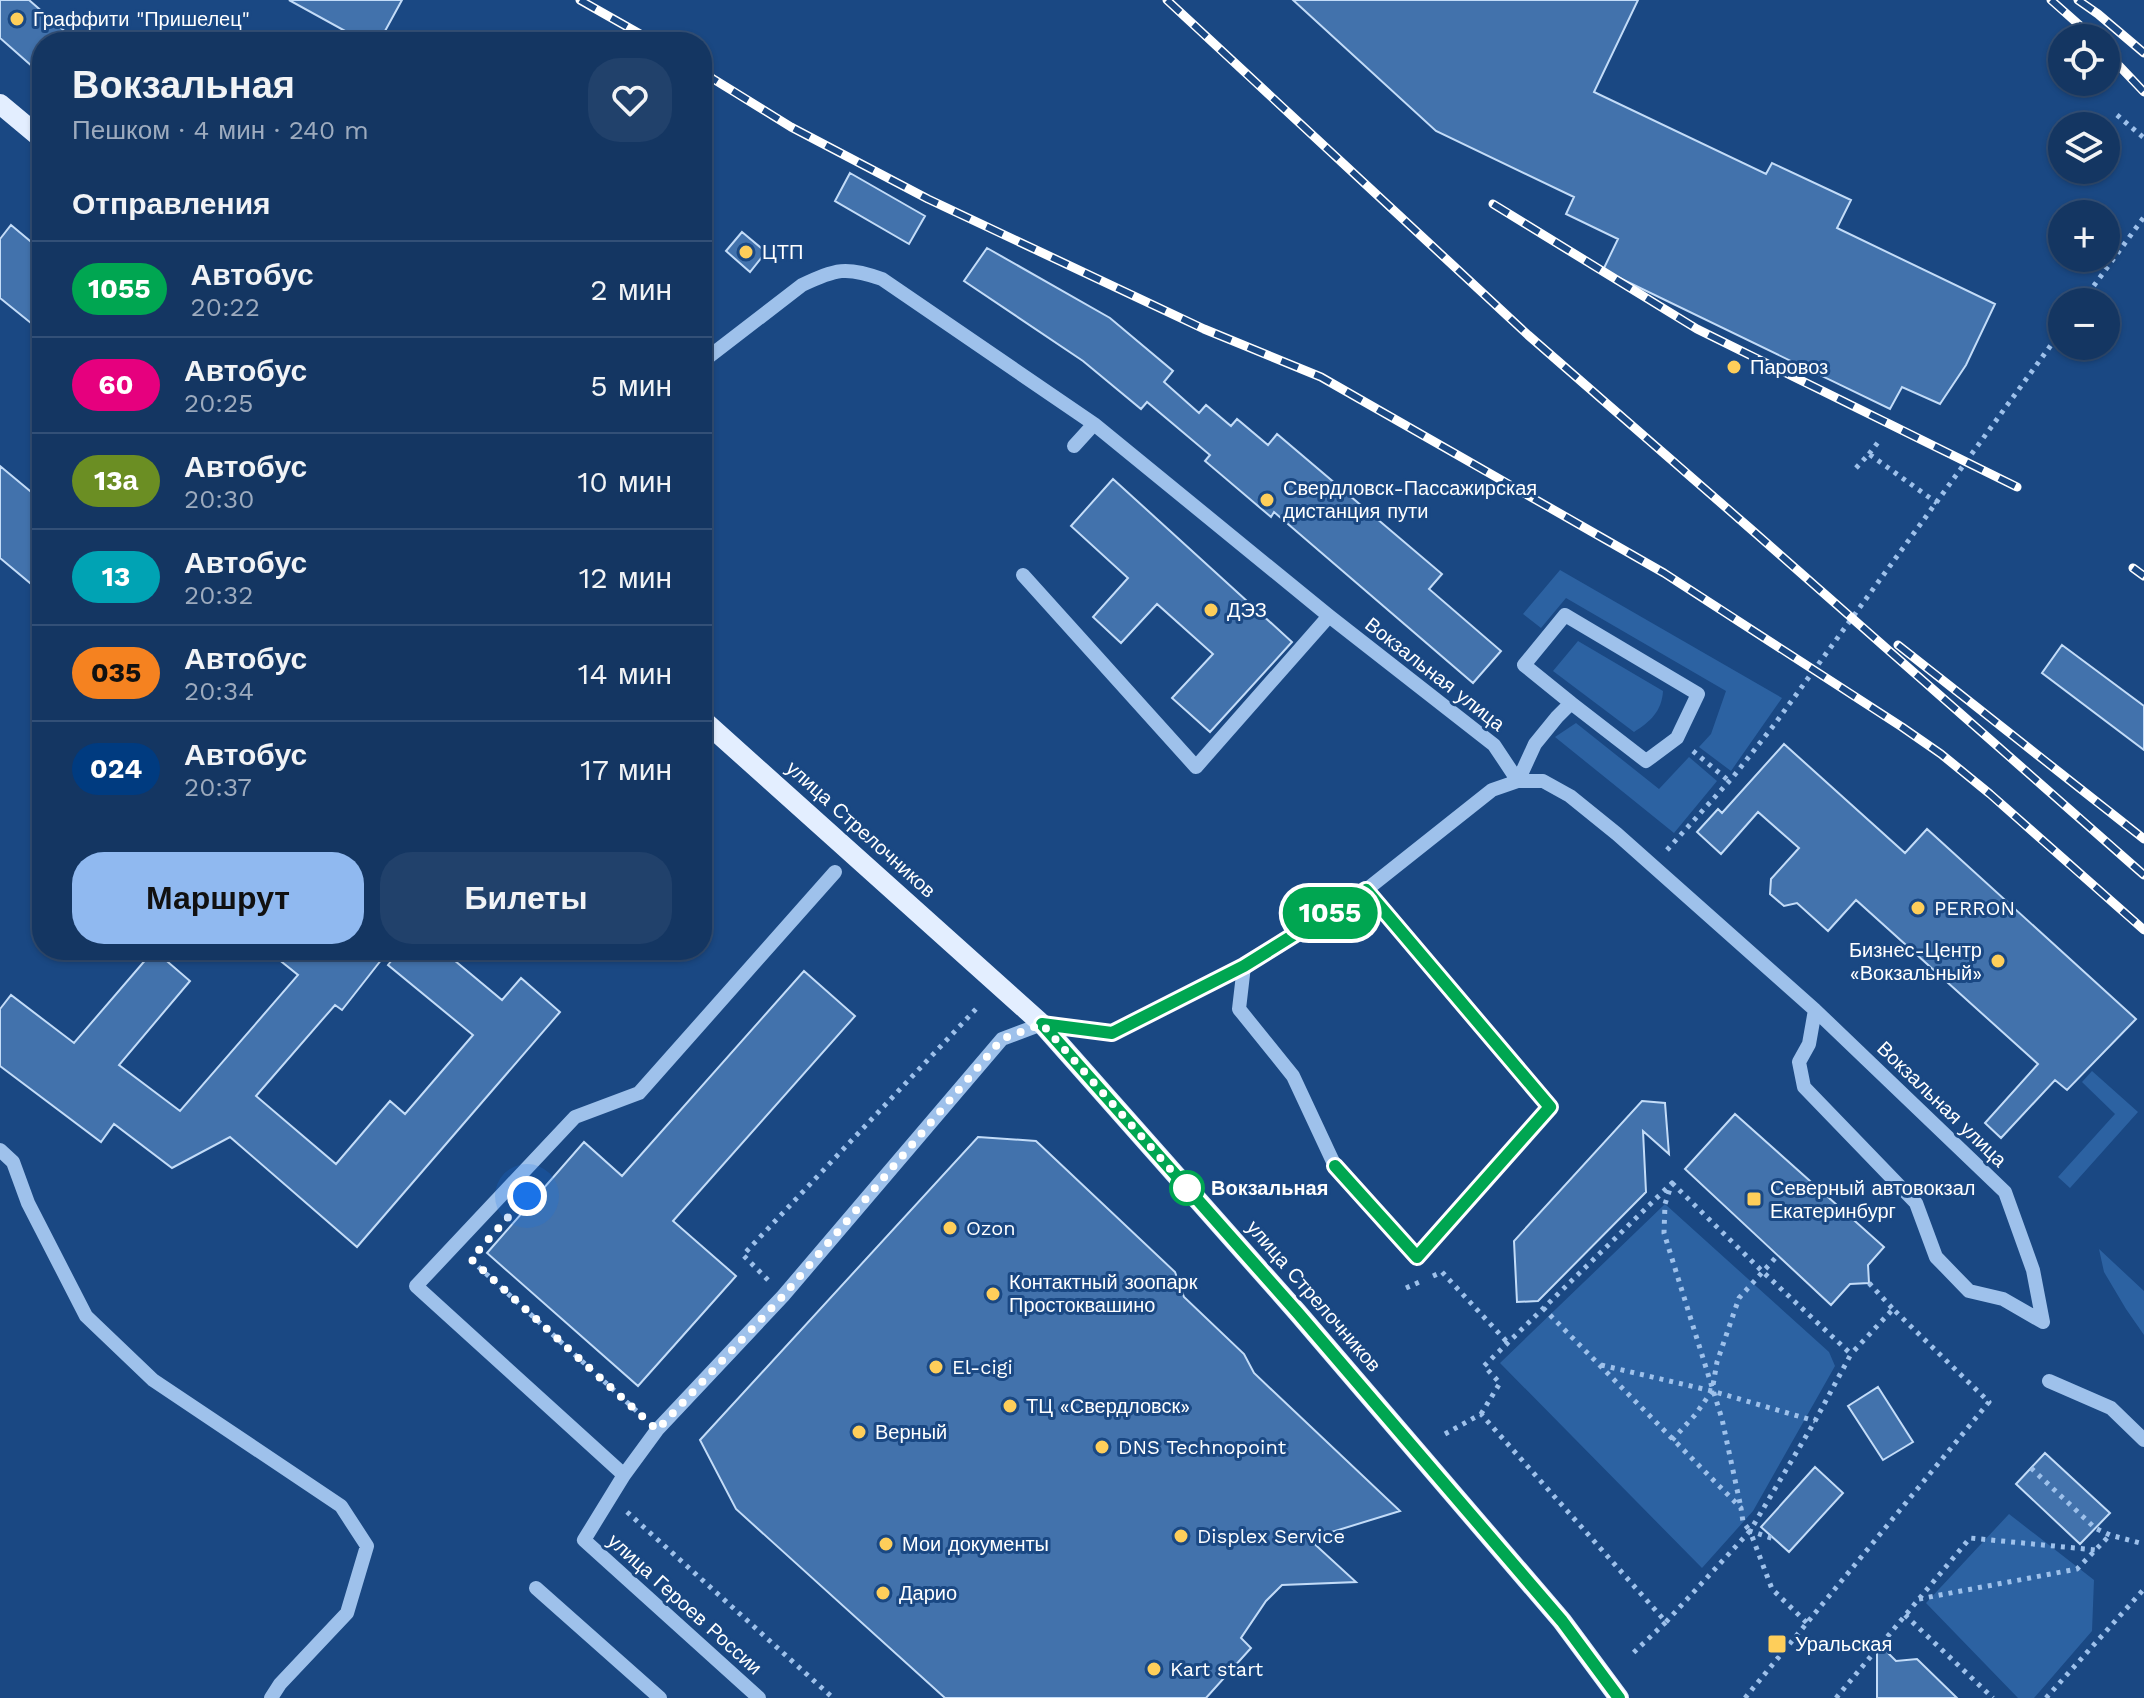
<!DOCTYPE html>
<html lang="ru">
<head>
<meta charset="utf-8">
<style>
  :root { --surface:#143662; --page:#21416b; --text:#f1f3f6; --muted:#9dabbe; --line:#335077; --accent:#90b9f0 }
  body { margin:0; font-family:"Work Sans",sans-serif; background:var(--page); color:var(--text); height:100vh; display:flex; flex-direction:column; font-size:30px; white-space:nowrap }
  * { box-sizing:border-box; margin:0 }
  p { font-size:26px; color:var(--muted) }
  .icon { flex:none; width:44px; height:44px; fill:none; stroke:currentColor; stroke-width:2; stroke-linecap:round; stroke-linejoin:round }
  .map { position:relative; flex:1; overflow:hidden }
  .sheet { position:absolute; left:32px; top:32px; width:680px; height:928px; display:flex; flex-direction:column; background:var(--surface); border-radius:32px; box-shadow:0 2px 6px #0004,0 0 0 2px var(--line) }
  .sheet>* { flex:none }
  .badge { padding:0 16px; border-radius:26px; font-size:28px; line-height:52px }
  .controls { position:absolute; left:2048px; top:24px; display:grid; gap:16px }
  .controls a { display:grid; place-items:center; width:72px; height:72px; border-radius:50%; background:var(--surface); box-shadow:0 2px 6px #0004,0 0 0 2px var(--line); font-size:40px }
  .you { position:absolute; width:40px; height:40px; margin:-20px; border:6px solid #fff; border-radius:50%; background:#1a73e8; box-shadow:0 0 0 12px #1a73e833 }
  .map>.badge { position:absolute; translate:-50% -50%; box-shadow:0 0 0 4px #fff }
  h2 { padding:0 40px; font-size:30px; line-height:72px }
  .round { display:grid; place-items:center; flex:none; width:84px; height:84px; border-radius:32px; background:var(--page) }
  .headline { display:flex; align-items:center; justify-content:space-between; height:136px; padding:0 40px }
  h1 { font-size:38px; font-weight:700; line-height:60px }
  .button { display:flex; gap:16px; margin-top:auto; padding:16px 40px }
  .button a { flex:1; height:92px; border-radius:32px; background:var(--accent); color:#111; font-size:32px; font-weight:700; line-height:92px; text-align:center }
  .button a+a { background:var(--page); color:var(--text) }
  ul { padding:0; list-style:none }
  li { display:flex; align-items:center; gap:24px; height:96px; padding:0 40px; border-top:2px solid var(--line) }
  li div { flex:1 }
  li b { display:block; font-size:30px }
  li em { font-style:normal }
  li .badge { min-width:88px; font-weight:700; text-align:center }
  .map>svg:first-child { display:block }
  .green { fill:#2c62a2 }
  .building { fill:#4272ac; stroke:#c3dcf8; stroke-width:2 }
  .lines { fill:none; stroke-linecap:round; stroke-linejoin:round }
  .path { stroke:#9ec1eb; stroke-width:5; stroke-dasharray:4 6; stroke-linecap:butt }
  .minor { stroke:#9ec1eb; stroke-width:14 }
  .major { stroke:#e3eeff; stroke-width:20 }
  .rail-casing { stroke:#fff; stroke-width:9 }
  .rail { stroke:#1a4883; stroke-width:6; stroke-dasharray:18; stroke-linecap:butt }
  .line-casing { stroke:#fff; stroke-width:18 }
  .line { stroke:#00a651; stroke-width:12 }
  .walk { stroke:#fff; stroke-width:8; stroke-dasharray:0 14.4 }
  .poi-dot { fill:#fece5a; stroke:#1a4883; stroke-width:3 }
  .stop-dot { fill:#fff; stroke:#00a651; stroke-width:4 }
  .labels { text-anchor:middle; stroke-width:6; stroke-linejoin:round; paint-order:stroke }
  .poi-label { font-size:20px; fill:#fff; stroke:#1a4883; text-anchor:start }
  .street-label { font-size:20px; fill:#fff; stroke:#1a4883 }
  .stop-label { font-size:20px; font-weight:bold; fill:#fff; stroke:#1a4883; text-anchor:start }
</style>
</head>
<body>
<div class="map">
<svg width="2144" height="1698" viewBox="0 0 2144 1698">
  <rect width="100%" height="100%" fill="#1a4883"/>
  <path class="green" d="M1560,570L1782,698L1731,771L1699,747L1711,734L1726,691L1566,598L1541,628L1523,614Z
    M1578,641L1663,691C1662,711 1650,722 1634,732L1553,671Z
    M1576,723L1659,789L1689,757L1717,781L1674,833L1555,737Z
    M2092,1071L2138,1112L2070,1188L2058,1177L2115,1114L2082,1082Z
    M1665,1204L1829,1352L1835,1366L1753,1511L1702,1568L1500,1363Z
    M2099,1249L2144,1291V1335L2126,1309L2104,1272Z
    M2009,1514L2094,1580L2092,1631L2034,1698H2018L1926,1603Z"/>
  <path class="building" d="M0,0H29L77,42H42V75L0,38Z
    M289,0H402L379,42H365Z
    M1293,0H1638L1594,92L1766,174L1772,163L1851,200L1837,228L1995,304L1966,365L1940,404L1902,387L1890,409L1603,270L1618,239L1566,214L1574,197L1436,131Z
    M850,173L925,216L909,244L835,201Z
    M11,225L42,251V332L0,298V239Z
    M742,232L766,252L750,272L726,251Z
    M987,248L1110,318L1173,371L1164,382L1199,413L1206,405L1231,426L1237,419L1268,445L1277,434L1442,574L1429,589L1501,651L1473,683L1274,512L1271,517L1205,461L1210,455L1147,402L1141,409L1083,361L964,281Z
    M0,466L42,501V593L0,558Z
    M1113,479L1292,642L1210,732L1172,698L1213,654L1157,604L1121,643L1093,617L1128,578L1071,526Z
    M2062,645L2144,706V750L2042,673Z
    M1784,744L1905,853L1927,829L2136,1019L2067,1090L2055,1080L2001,1138L1985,1123L2038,1064L1856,900L1828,931L1797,903L1784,906L1770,894L1771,879L1799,848L1758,812L1721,854L1697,832L1718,809L1722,813Z
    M154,950L190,981L119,1065L180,1111L298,975L267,950H389L342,1010L335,1005L256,1096L336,1164L390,1101L405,1114L473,1035L388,965L400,950H442L502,1000L521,978L560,1012L357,1247L230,1137L172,1168L114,1124L101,1142L0,1066V1009L11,995L74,1043Z
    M804,971L855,1016L673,1221L736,1276L638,1386L487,1253L584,1142L622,1176Z
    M1642,1101L1665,1103L1669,1154L1643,1131L1646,1192L1538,1301L1517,1302L1514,1241Z
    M1735,1114L1884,1247L1868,1265L1869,1283L1850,1284L1831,1305L1685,1169Z
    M978,1137L1036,1141L1175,1272L1184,1297L1244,1354L1254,1373L1400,1511L1309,1539L1356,1582L1282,1585L1266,1601L1241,1638L1251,1648L1206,1698H945L736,1509L700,1440Z
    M1878,1387L1913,1442L1883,1460L1848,1406Z
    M2045,1453L2110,1513L2080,1544L2016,1484Z
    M1815,1467L1843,1493L1789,1552L1761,1527Z
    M1877,1642L1896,1661L1917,1659L1957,1698H1877Z"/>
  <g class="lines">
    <path class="path" d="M2117,115L2144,138
      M2082,302L2144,217
      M1869,454L1879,441
      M1856,468L1869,454L1937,503
      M1693,751L1729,781
      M1667,850L1733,777L1774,725L2062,330
      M1672,1183L1763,1272L1851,1354L1815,1421L1750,1531L1774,1539
      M471,1260L641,1415
      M1433,1276L1442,1272L1508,1343
      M768,1280L743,1255L976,1009
      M1869,1283L1893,1309
      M1406,1288L1424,1280
      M1543,1308L1741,1508L1743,1522L1750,1531
      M1601,1365L1712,1391L1815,1421
      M1481,1414L1500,1383L1484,1366L1672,1183L1665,1204L1664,1233L1722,1419L1741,1508
      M1445,1434L1481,1414L1666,1622L1631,1655
      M1672,1440L1695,1415L1712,1391L1717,1362L1739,1298L1778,1255
      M2031,1468L2095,1528L2110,1535L2144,1544
      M627,1512L833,1698
      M1919,1599L2077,1569L2110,1535
      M1905,1615L1993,1698
      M1666,1622L1750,1531L1772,1589L1808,1624
      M1745,1698L1989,1402L1893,1309L1851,1354
      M1836,1698L1970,1538L2096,1550
      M2046,1698L2144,1589"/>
    <path class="minor" d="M702,362L802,285C836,269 846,266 882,279L1094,424L1329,616L1494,745L1518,781
      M1074,446L1094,424
      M1023,575L1196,767L1329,616
      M1518,781L1535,744L1557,717L1571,703L1646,761L1677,738L1698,694L1565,615L1524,665L1571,703
      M1244,966L1239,1009L1293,1076L1335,1166L1417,1257L1550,1107L1366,890
      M1815,1010L1809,1044L1799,1062L1804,1087L1916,1203L1936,1257L1969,1291L2003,1299L2043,1322
      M0,1150L13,1162L28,1203L86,1316L153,1380L341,1506L367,1546L347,1613L280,1684L271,1698
      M2049,1381L2111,1408L2144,1440
      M624,1475L416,1286L575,1117L639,1093L835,872
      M536,1588L660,1698
      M759,1698L584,1540L624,1475L657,1430L783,1296L1002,1039L1042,1024L1112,1033L1244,966L1366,890L1492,790L1518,781H1543L1570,796L1617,834L1815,1010L2005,1192L2033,1270L2043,1322"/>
    <path class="major" d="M0,104L42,139
      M702,719L1042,1024L1297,1312L1562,1621L1619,1698"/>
    <g class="rail-casing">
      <path id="rail" d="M580,0L654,42
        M1167,0L1528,335L1753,531L2144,875
        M2051,0L2094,38
        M2078,0L2098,14L2144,53
        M2106,52L2144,92
        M702,72L791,127L928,199L1204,329L1321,377L1664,573L1902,727L1941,754L1990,794L2144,930
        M1493,204L1697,329L2017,487
        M2133,568L2144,576
        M1898,645L2144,839"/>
    </g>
    <use href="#rail" class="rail"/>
  </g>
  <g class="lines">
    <g class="line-casing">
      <path id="line" d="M1335,1166L1417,1257L1550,1107L1366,890L1244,966L1112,1033L1042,1024L1297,1312L1562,1621L1619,1698"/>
    </g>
    <use href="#line" class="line"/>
    <path class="walk" d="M527,1196L471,1259L657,1430L783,1296L1002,1039L1042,1024L1187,1188"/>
  </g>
  <g class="poi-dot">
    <circle cx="17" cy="19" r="8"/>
    <circle cx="746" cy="252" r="8"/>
    <circle cx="1734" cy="367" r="8"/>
    <circle cx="1267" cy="500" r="8"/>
    <circle cx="1211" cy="610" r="8"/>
    <circle cx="1918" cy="908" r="8"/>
    <circle cx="1998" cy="961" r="8"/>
    <rect x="1746" y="1191" width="16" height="16" rx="4"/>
    <circle cx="950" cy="1228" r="8"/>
    <circle cx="993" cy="1294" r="8"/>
    <circle cx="936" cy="1367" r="8"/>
    <circle cx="1010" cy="1406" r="8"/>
    <circle cx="859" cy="1432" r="8"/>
    <circle cx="1102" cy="1447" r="8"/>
    <circle cx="1181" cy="1536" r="8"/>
    <circle cx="886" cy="1544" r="8"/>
    <circle cx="883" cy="1593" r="8"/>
    <rect x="1767" y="1634" width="20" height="20" rx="4"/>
    <circle cx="1154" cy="1669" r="8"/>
  </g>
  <circle class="stop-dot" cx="1187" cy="1188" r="16"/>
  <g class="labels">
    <g class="poi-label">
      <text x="33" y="26">Граффити "Пришелец"</text>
      <text x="762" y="259">ЦТП</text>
      <text x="1750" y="374">Паровоз</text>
      <text x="1283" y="495">Свердловск-Пассажирская<tspan x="1283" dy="23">дистанция пути</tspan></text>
      <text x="1227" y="617">ДЭЗ</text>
      <text x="1934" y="915">PERRON</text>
      <text x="1982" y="957" text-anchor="end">Бизнес-Центр<tspan x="1982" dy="23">«Вокзальный»</tspan></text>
      <text x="1770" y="1195">Северный автовокзал<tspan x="1770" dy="23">Екатеринбург</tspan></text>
      <text x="966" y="1235">Ozon</text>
      <text x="1009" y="1289">Контактный зоопарк<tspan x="1009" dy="23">Простоквашино</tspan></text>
      <text x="952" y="1374">El-cigi</text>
      <text x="1026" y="1413">ТЦ «Свердловск»</text>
      <text x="875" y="1439">Верный</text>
      <text x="1118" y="1454">DNS Technopoint</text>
      <text x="1197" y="1543">Displex Service</text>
      <text x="902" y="1551">Мои документы</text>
      <text x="899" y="1600">Дарио</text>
      <text x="1795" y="1651">Уральская</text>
      <text x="1170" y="1676">Kart start</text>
    </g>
    <g class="street-label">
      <text transform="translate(1435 674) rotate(38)" y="7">Вокзальная улица</text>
      <text transform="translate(861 829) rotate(42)" y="7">улица Стрелочников</text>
      <text transform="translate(1942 1104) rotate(44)" y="7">Вокзальная улица</text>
      <text transform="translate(1314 1296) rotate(49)" y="7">улица Стрелочников</text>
      <text transform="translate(685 1604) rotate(42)" y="7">улица Героев России</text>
    </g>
    <g class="stop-label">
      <text x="1211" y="1195">Вокзальная</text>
    </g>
  </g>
</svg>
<div class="controls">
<a><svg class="icon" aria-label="locate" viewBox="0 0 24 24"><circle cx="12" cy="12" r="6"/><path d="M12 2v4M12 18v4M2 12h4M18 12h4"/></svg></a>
<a><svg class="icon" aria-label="layers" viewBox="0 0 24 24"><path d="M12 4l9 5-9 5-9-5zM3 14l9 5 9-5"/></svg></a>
<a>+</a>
<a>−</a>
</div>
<div class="you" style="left:527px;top:1196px"></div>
<b class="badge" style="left:1330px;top:913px;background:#00a651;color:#fff">1055</b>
<section class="sheet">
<div class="headline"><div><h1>Вокзальная</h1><p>Пешком · 4 мин · 240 m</p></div><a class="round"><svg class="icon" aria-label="heart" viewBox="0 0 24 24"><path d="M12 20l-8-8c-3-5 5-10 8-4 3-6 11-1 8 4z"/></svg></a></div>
<h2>Отправления</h2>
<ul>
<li><span class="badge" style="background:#00a651;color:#fff">1055</span><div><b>Автобус</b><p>20:22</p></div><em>2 мин</em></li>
<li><span class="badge" style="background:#e6007e;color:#fff">60</span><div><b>Автобус</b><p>20:25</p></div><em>5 мин</em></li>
<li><span class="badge" style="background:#6b8e23;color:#fff">13а</span><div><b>Автобус</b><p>20:30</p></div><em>10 мин</em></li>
<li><span class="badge" style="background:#00a3b4;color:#fff">13</span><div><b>Автобус</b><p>20:32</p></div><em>12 мин</em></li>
<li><span class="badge" style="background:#f58220;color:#111">035</span><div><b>Автобус</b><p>20:34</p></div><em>14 мин</em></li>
<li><span class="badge" style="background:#003b80;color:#fff">024</span><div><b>Автобус</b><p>20:37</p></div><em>17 мин</em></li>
</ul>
<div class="button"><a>Маршрут</a><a>Билеты</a></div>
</section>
</div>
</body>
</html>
